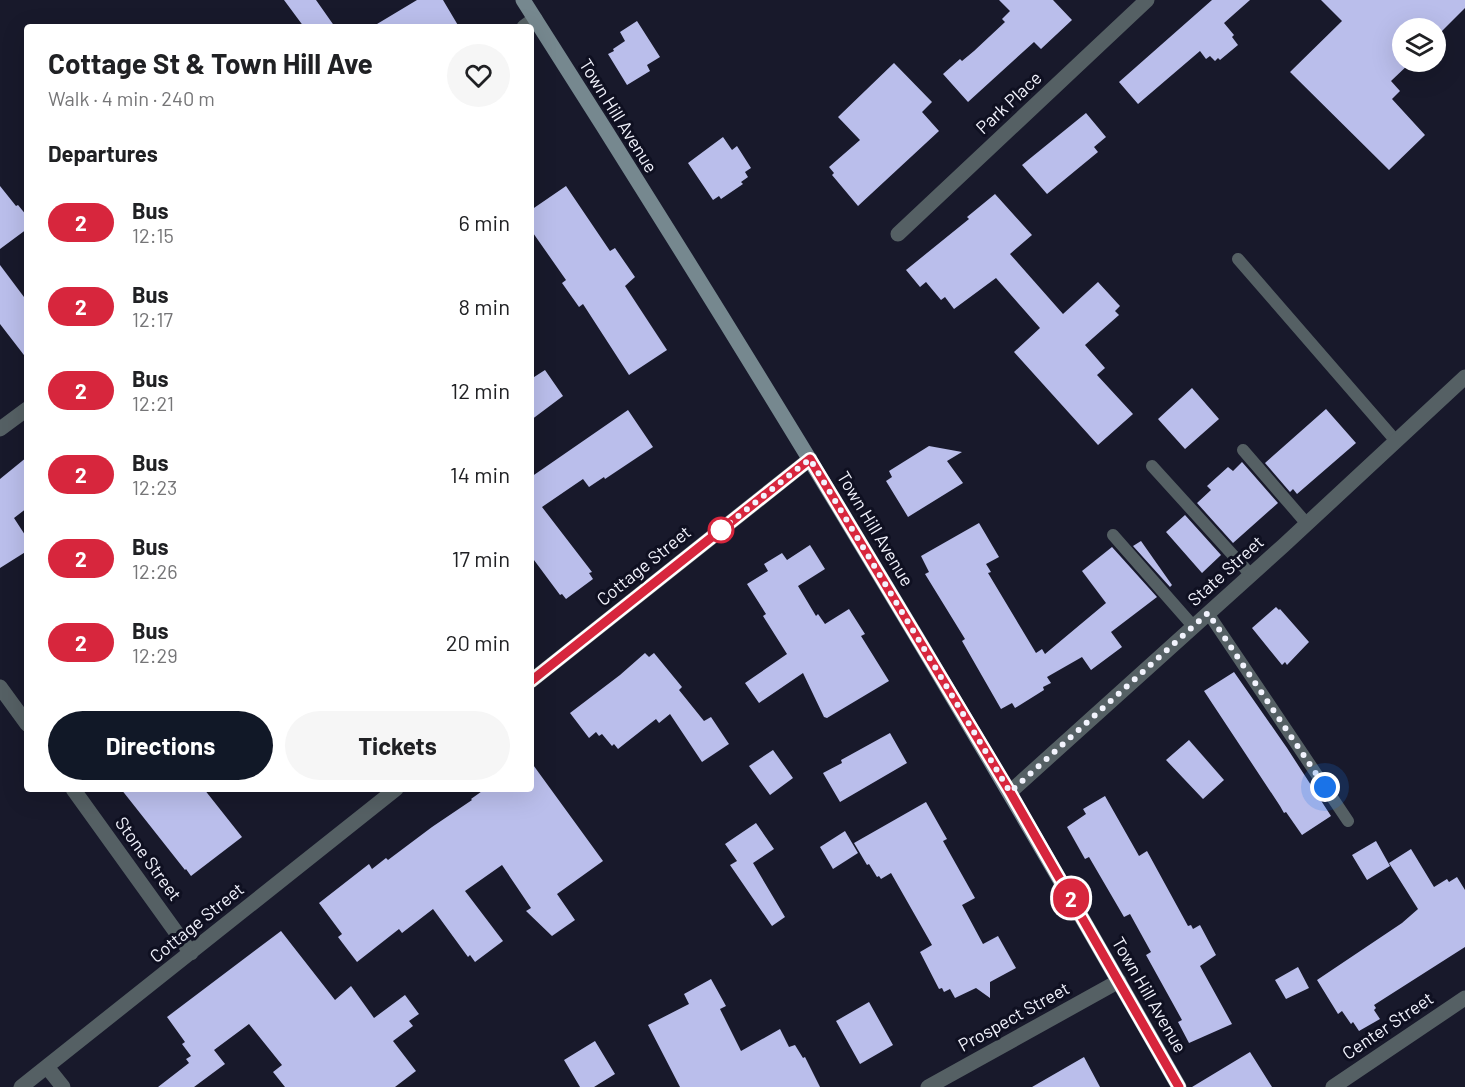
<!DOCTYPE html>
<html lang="en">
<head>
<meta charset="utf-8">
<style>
  :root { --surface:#fff; --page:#f6f6f6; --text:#202124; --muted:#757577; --accent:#111827 }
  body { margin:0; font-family:Barlow,sans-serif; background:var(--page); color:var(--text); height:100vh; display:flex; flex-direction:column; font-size:22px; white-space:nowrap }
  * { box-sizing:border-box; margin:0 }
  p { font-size:20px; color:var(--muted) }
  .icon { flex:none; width:33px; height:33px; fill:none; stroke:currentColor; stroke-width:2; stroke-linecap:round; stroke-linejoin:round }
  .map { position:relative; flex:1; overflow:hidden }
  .sheet { position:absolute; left:24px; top:24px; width:510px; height:768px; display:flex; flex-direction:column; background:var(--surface); border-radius:6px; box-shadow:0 6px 24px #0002 }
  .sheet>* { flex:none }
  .badge { padding:0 12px; border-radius:20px; font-size:21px; line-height:39px }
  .fabs { position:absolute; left:1392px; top:18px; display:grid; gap:12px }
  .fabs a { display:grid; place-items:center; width:54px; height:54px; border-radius:50%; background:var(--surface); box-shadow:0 6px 24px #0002; font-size:30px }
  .you { position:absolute; width:30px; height:30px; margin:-15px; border:4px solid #fff; border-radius:50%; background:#1a73e8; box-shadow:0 0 0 9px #1a73e833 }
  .map>.badge { position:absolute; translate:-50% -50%; box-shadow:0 0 0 3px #fff }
  h2 { padding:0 24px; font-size:22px; line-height:54px }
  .round { display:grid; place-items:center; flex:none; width:63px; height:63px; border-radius:32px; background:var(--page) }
  .head { display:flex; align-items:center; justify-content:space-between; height:102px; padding:0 24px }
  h1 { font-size:28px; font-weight:700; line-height:45px }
  .action { display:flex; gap:12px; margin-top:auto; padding:12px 24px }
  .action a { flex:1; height:69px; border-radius:36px; background:var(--accent); color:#fff; font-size:24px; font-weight:700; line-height:69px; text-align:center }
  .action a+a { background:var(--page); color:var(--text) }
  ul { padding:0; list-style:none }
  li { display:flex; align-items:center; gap:18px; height:84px; padding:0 24px }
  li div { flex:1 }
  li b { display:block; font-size:22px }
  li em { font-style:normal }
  li .badge { min-width:66px; font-weight:700; text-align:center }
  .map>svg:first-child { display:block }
  .building { fill:#babeeb }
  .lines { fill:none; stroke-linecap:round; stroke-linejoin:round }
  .lane { stroke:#556064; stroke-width:12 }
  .street { stroke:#556064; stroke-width:15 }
  .secondary { stroke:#76888f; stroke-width:15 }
  .line-casing { stroke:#fff; stroke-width:14 }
  .line { stroke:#d7263d; stroke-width:9 }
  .walk { stroke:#f2f3fd; stroke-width:6; stroke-dasharray:0 10.8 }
  .stop-dot { fill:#fff; stroke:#d7263d; stroke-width:3 }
  .labels { text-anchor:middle; stroke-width:6; stroke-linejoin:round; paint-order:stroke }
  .street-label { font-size:18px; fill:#f2f3fd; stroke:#0f1021 }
</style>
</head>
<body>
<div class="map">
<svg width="1465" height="1087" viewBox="0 0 1465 1087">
  <rect width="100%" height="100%" fill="#18192b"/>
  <path class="building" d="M284,0H316L335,27H304Z
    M417,0H443L459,27H372Z
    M999,0H1053L1072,20L1041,49L1034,42L968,102L943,74L960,59L962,61L974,51L1005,22L1002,19L1010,11Z
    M1212,0H1250L1224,23L1234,35L1232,37L1238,45L1220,60L1218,58L1215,61L1210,56L1206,59L1200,51L1138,104L1119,82Z
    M1321,0H1465V8L1436,37V28H1402V62H1411L1391,81L1400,91L1392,99L1425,135L1389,170L1290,72L1342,21Z
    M637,21L660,57L647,65L650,71L627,85L608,54L614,51L613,49L625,41L620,32Z
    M894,63L932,102L922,112L939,131L858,206L832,175L834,173L829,167L860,140L838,117Z
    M1086,113L1106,137L1094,147L1098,152L1047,194L1022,165Z
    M723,137L732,150L737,146L751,168L745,172L748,177L741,182L743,184L721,199L719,196L713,200L688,163Z
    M0,186L16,206L18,205L27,216V229L0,249Z
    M566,186L610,251L615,248L635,277L625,286L667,350L629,375L583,304L579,307L562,283L566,280L531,230V210Z
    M995,194L1032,235L1010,254L1063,314L1098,282L1120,306L1115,311L1119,315L1085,345L1105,368L1097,375L1133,414L1098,445L1014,352L1040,328L996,278L954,309L945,297L941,300L926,282L920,287L906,270L969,219L967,217Z
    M0,265L27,301V359L0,324Z
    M545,370L563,396L531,420V379Z
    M1192,388L1219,419L1185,449L1158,419Z
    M1326,409L1356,443L1297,494L1293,489L1290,492L1265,463Z
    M628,410L653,447L605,479L604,477L589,487L583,479L542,507L592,572L589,573L593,579L566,599L562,594L560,595L531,556V477Z
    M929,446L962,452L947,461L963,483L908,517L886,481L892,477L889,471Z
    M27,457V508L14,518L27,538V551L0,568V479Z
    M1242,462L1278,503L1233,543L1197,503L1211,490L1207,486L1228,467L1233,471Z
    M1185,515L1221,555L1202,573L1166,532Z
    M979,523L999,557L986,564L991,572L988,573L1036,653L1042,649L1045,654L1106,603L1082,571L1112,547L1157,597L1111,632L1122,647L1091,670L1082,657L1047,677L1051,683L1043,687L1044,690L1015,708L1012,703L1001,709L962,641L965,639L925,574L929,572L921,556Z
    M1141,541L1172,585L1170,587L1133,546Z
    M810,545L825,569L798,586L816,616L818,614L825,624L849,609L865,634L861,636L889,681L827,718L824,717L803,673L759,703L745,683L787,654L763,616L766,614L747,584L768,571L764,564L782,553L787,560Z
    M1276,607L1279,610L1280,609L1309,642L1287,665L1285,662L1282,665L1252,628Z
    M645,653L649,657L654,653L682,687L679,690L704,721L711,717L729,744L702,762L670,714L659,723L656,719L618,749L614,744L612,746L602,734L599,736L596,732L589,738L570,713L620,675Z
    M1234,672L1287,748L1331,816L1302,835L1286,812L1284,813L1280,806L1204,691Z
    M890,733L907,763L840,802L823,773L842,763L841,760Z
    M1189,740L1224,780L1203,799L1166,760Z
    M773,750L793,778L770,795L749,766Z
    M531,762L603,861L557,894L575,920L552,936L526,911L531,908L502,865L465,891L503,941L475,962L470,955L468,957L433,909L402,933L399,929L357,962L338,937L342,934L319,903L369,864L372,869L386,858L388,860L432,827L472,800L471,799L485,789H531Z
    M121,789H204L242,837L191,876L186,869L185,870Z
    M1105,796L1139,856L1147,851L1188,926L1191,925L1193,929L1200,925L1216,955L1200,966L1232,1024L1189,1043L1178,1022L1182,1020L1146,955L1151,952L1130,914L1124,917L1089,857L1085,859L1067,827L1086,814L1083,809Z
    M926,802L947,839L943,841L975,898L962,905L983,944L998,936L1016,968L990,982V998L976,988L955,998L950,989L944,992L942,988L939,989L920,952L932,945L891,873L881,879L879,876L877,877L869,864L867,865L854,843Z
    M756,823L774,849L753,863L785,917L772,926L730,865L737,861L725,844Z
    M845,831L858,853L833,869L820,847Z
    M1376,841L1390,866L1367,880L1352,855Z
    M1411,849L1434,887L1447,879L1449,882L1457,877L1465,890V947L1374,1005L1376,1008L1374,1010L1380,1019L1359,1031L1353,1022L1351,1024L1342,1011L1338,1014L1317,980L1402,923L1418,909L1389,863Z
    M281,931L335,1000L351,986L374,1018L405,995L419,1014L409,1021L413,1026L393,1041L416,1071L395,1087H285L273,1072L282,1065L249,1024L214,1050L225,1064L194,1087H158L189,1063L186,1059L191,1056L182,1044L185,1042L167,1017Z
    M1298,967L1309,988L1286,999L1275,980Z
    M711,979L726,1006L720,1009L741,1051L780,1029L789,1047L795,1045L803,1058L805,1057L820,1087H680L648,1025L689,1004L684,994Z
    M869,1002L893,1045L860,1064L836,1021Z
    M595,1041L615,1074L594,1087H580L564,1060Z
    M1250,1052L1272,1087H1192Z
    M1084,1057L1100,1087H1032Z"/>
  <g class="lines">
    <path class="lane" d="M1238,259L1396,441
      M1243,450L1307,524
      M1152,466L1251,575
      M1113,535L1193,626
      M1208,613L1348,821"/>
    <path class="street" d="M524,27L535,19
      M898,234L1147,0
      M0,429L27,409
      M531,681L810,459
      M0,687L27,724
      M73,789L191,953
      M1010,792L1283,546L1465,377
      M47,1067L63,1087
      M21,1087L396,789
      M928,1087L1119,981
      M1333,1087L1465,998"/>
    <path class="secondary" d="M523,0C751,357 970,719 1179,1087"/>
  </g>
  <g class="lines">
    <g class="line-casing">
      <path id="line" d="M531,681L810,459L1010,792L1179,1087"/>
    </g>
    <use href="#line" class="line"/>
    <path class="walk" d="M721,530L717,533L810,459L1010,792L1208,613L1325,787"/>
  </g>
  <circle class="stop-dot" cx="721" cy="530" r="12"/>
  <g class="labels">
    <g class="street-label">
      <text transform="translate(1009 103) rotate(-43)" y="6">Park Place</text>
      <text transform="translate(618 116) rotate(58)" y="6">Town Hill Avenue</text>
      <text transform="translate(875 529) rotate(59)" y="6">Town Hill Avenue</text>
      <text transform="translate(644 566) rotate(-39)" y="6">Cottage Street</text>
      <text transform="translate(1226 571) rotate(-42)" y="6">State Street</text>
      <text transform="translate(148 859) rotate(54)" y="6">Stone Street</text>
      <text transform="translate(197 923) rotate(-39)" y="6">Cottage Street</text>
      <text transform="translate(1149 995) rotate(60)" y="6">Town Hill Avenue</text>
      <text transform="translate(1014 1017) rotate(-29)" y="6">Prospect Street</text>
      <text transform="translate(1388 1026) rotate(-34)" y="6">Center Street</text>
    </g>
  </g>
</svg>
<div class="fabs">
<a><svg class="icon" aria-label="layers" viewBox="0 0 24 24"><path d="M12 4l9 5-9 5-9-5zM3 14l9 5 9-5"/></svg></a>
</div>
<div class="you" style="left:1325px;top:787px"></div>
<b class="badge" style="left:1071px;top:898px;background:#d7263d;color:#fff">2</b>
<section class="sheet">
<div class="head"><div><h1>Cottage St &amp; Town Hill Ave</h1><p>Walk · 4 min · 240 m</p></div><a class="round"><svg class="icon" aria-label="heart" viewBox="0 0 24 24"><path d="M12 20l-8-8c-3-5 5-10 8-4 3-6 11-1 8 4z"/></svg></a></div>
<h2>Departures</h2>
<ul>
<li><span class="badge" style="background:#d7263d;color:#fff">2</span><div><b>Bus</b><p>12:15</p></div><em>6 min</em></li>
<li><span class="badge" style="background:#d7263d;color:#fff">2</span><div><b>Bus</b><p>12:17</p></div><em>8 min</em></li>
<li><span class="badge" style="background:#d7263d;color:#fff">2</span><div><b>Bus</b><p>12:21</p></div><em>12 min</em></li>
<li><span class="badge" style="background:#d7263d;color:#fff">2</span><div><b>Bus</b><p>12:23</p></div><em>14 min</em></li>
<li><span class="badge" style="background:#d7263d;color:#fff">2</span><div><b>Bus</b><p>12:26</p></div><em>17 min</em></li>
<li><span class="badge" style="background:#d7263d;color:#fff">2</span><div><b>Bus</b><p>12:29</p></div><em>20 min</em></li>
</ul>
<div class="action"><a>Directions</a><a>Tickets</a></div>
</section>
</div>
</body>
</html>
